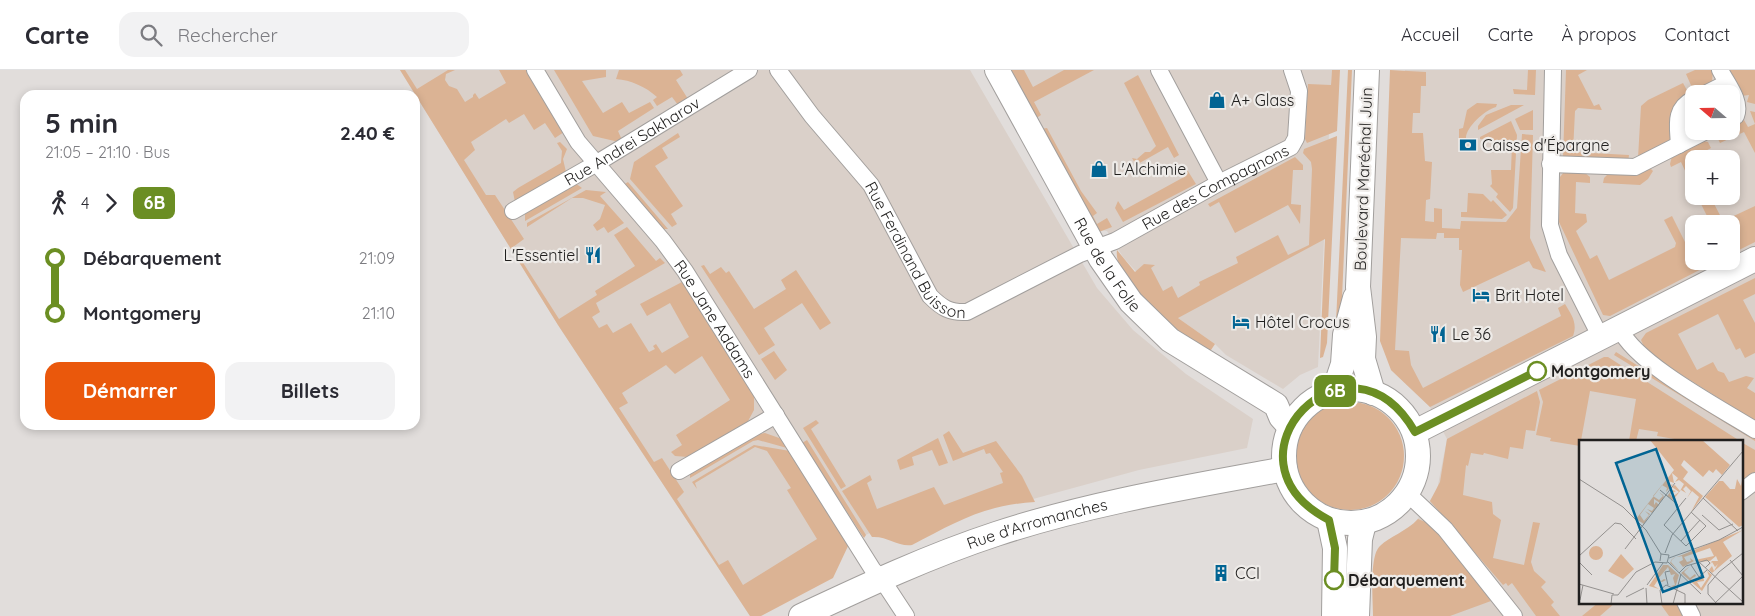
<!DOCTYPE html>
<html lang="fr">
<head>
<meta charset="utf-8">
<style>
  :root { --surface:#fff; --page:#f2f2f3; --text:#2b2b33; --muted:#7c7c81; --line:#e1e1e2; --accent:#ea580c }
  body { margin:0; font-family:Quicksand,sans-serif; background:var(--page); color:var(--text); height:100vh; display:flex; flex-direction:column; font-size:19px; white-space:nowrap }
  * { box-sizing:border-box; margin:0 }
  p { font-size:16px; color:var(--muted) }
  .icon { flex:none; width:28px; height:28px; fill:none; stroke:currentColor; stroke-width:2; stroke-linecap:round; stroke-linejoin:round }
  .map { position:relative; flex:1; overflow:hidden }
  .details { position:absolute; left:20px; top:20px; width:400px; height:340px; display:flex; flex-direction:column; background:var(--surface); border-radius:15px; box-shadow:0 2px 8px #0003 }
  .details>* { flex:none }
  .badge { padding:0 10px; border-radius:8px; font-size:18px; line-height:32px }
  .needle { width:32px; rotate:290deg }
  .buttons { position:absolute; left:1685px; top:15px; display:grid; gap:10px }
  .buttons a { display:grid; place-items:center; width:55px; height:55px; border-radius:10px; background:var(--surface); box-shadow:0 2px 8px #0003; font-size:25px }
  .map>.badge { position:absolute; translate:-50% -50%; box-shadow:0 0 0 2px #fff }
  .legs { display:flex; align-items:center; gap:8px; height:55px; padding:0 25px; font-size:16px }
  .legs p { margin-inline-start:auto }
  .head { display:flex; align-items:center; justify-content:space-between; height:85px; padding:0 25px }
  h1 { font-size:28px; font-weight:700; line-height:38px }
  .button { display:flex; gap:10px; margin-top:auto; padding:10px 25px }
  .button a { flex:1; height:58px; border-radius:15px; background:var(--accent); color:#fff; font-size:20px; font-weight:700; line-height:58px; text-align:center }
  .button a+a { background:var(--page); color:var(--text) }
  ul { padding:0 25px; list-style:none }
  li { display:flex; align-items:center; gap:18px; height:55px; font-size:19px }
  li i { display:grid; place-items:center; width:8px; height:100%; margin:0 6px; background:currentColor }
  li i::after { content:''; width:12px; height:12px; margin:-6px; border:4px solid; border-radius:50%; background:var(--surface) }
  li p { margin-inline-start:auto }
  li:first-child i { background:linear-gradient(#0000 50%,currentColor 0) }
  li:last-child i { background:linear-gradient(currentColor 50%,#0000 0) }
  header { display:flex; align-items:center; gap:30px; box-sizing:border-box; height:70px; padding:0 25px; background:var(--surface); border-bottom:1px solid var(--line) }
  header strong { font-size:24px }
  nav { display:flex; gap:28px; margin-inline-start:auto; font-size:18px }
  .search { width:350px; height:45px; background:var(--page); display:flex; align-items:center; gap:12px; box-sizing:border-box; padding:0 18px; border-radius:15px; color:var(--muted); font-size:19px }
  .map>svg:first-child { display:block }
  .built { fill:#dad0c9; fill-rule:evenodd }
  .green { fill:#dbb394 }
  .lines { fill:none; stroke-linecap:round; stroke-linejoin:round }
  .street-casing { stroke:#a29f9d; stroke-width:18 }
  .secondary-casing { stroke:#a29f9d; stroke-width:26 }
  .street { stroke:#fff; stroke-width:16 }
  .secondary { stroke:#fff; stroke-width:24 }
  .line-1-casing { stroke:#fff; stroke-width:11 }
  .line-1 { stroke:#6b8e23; stroke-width:8 }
  .stop-1-dot { fill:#fff; stroke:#6b8e23; stroke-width:2.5 }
  .labels { text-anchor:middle; stroke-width:4.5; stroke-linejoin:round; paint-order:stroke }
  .poi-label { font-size:16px; fill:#201f1e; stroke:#eeebe8; text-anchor:start }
  .street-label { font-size:16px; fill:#201f1e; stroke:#eeebe8 }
  .stop-label { font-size:16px; font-weight:bold; fill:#201f1e; stroke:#eeebe8; text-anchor:start }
  .inset-road { fill:none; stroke:#94918f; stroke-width:1 }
  .view { fill:#016493; fill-opacity:0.15; stroke:#016493; stroke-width:2.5 }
  .inset-edge { fill:none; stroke:#201f1e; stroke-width:2.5 }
</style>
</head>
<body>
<header>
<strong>Carte</strong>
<div class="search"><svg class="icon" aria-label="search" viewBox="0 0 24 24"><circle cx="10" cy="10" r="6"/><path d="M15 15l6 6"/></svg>Rechercher</div>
<nav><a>Accueil</a><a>Carte</a><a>À propos</a><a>Contact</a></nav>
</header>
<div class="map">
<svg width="1755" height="546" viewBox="0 0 1755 546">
  <rect width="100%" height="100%" fill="#e1dddb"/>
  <path class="built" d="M400,0H970L1097,218L1133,260L1186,304L1253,349L1247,378L1139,400L1033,429L988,438L906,470L881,458L839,477L750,546L558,255Z
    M1009,0H1332L1318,297L1300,305L1283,319L1226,285L1215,274L1178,248L1123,187L1107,161L1100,160Z
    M1405,0H1755V546H1373L1374,494L1376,482L1381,475L1415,453L1437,420L1447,369L1430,337L1391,300ZM1694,24H1731V61H1694ZM1694,89H1731V126H1694ZM1694,154H1731V191H1694ZM1580,371H1741V532H1580Z"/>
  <path class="green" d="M400,0H405L417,19L448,0H455L446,4L445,10L449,16L457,19L465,32L473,27V25L475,23L479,29L506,13L499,0H526L564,62L555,68L545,53L534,60L524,44L509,53L506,49L471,72L475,80L464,90L486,125H495L524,169L513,177L559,249L597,225L595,221L635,196L614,165L627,157L656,191L660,188L665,193L596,233L600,242L592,247L599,258L607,254L613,263L631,253L649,282L655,279L653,276L656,274L662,283L689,267L670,233L647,246L640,234L682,212L754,325V340L747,353L688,387L675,386L671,382L682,375L676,365L730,330L702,286L675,304L666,295L622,323L628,333L619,338L654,392L662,388L684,422L677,429L719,495L728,490L743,515L817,469L787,420L791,418L767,381L755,377L695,413L697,419L692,412L754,375L790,381L849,474L833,508L761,546H750L558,255Z
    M554,0H606V7L582,11L603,43L622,32L629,43L650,32L654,38L618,61L622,70L619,72L593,66Z
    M619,0H680L683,5L676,10L688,29L678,35L672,27L657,36L653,30L657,27C646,17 631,10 616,9Z
    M1008,0H1024L1033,17L1064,0H1094L1034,32L1041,45L1035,49Z
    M1332,0H1340L1337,61L1307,73L1305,69L1308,14L1331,15Z
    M1348,0H1352L1340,274L1335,273Z
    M1390,0L1426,2V16H1421L1420,43H1413L1412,63H1423L1425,91L1432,92L1430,129L1426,130L1425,151L1434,152V138L1442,139V158L1460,159L1461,151L1506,152L1517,138L1522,64L1533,65L1530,168L1546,202L1533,198L1529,191L1463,222L1460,215L1462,180H1459V168H1444V163H1437L1436,169L1401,168L1395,280L1409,281L1411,295L1423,318L1561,246L1558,238L1565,234C1571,244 1578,253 1573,266L1430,337L1391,300L1380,271Z
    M1528,0H1536L1535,25L1514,24L1513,19L1527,20Z
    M1566,0H1587L1578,5L1594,36L1599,34L1602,40L1578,38L1575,41L1573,82L1629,85L1628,93L1563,88Z
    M1695,0H1713L1712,13L1694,22L1686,4Z
    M1727,0H1755V34L1747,32L1749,25L1741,26Z
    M1138,5L1179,85L1174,88L1168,77L1136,95L1132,88L1137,89L1145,82H1150L1156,76L1124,13Z
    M1683,13L1689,24L1672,70L1638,88L1641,36L1648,30Z
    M1477,33L1497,34L1496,37C1485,40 1466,57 1466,68H1459V59L1463,58L1467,40Z
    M1511,35H1524L1478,60V56L1486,45Z
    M1533,40V60H1520L1515,49Z
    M1750,41L1755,42V83L1744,62L1720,73L1717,67L1720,61H1731V56L1744,50L1748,57L1755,54Z
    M1511,51L1517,65L1513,138L1510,142L1496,127L1498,124L1490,116L1492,114L1491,100H1511L1512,74L1480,69V67Z
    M1047,58L1081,121L1097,143L1093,146L1097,154L1107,148L1112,157L1099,162L1040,59Z
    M678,63L680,67L662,78L668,88L655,96L683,136L671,144L677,154L672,157L630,109L634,92Z
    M1337,66L1327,273L1323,287L1320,288L1325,169L1178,248L1215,274L1209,283C1185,267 1112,212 1117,180L1135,202L1144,194L1155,195L1151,198L1163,221L1172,216L1178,228L1200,215L1199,212L1238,193L1236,187L1278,165L1288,185L1309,175L1312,99L1311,92L1303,83L1304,79Z
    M1703,71L1708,72L1711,78L1687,91L1694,104V120L1681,92L1671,97L1670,94L1672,86Z
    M560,72L567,79L563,89L566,102L515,132L513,122L518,118L561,93L562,81L557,73Z
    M1295,87L1303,95V100H1293L1291,134L1301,135L1300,154L1288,135L1235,163L1219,132L1210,137L1208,134Z
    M1186,98L1196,114L1123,152L1115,138L1118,131L1124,140L1184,107L1181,100Z
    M1650,98L1653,101L1648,109L1640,115L1603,113L1604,108L1608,104Z
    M1564,102L1585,103L1590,107V113L1576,112L1575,143L1586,144L1587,152L1576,161L1590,189L1597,185L1609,210L1675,177L1676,173L1664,150L1672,146L1685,172L1694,168V191H1717L1610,246L1603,245L1559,152L1560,107Z
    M628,112L668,159H663L623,115Z
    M575,113L582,118L525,151V144Z
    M586,120L606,122L600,126L624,153L608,163L604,157L597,161L593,155L600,149L605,135L583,128H572L527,157V153Z
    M1468,123L1483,124L1491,132L1493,130L1507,145L1502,149L1461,147V142H1467Z
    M1697,126H1710L1723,151L1755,136V172L1731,184V154H1711Z
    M704,195L710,204L721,197L726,203L729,201L754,239L786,219L781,210L796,200L831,253L820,260L802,233L764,258L775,275L759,285L701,196Z
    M1755,208V224L1743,230L1755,253V283L1745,288L1740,278L1736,280L1718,244L1678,264L1697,300L1713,292L1718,301L1724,303L1729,312L1746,306L1754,308L1747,318L1755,323V351L1647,283L1641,270L1646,263Z
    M774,281L787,300L775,310L761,289Z
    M1616,282L1755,369V371L1614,285Z
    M1604,287H1608L1740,371H1686L1657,366L1658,362L1639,359L1636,371H1629L1636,329L1590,321L1580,376L1550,371L1551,368L1536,365L1543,332L1539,320Z
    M1537,321L1540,332L1535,361L1526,360L1523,379L1510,377L1508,389L1484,383L1483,385L1471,383L1468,396L1466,395L1463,425L1492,432L1493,444L1501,450L1493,488L1524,495L1533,452L1540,453L1531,492L1534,501L1546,512L1541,517L1554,532L1551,535L1560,546H1536L1512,513L1508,516L1506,513L1503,515L1430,431L1440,412L1447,369Z
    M1296 386a54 54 0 1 1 108 0a54 54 0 1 1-108 0Z
    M816,350L819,353L811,359L846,416L841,419L803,358Z
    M949,361L963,383L996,371L1022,406L1035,432C984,435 956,452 912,475C898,477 888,466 872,467L842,421L870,405L872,410L867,413L877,439L934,417L944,435L1003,413L1000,403L1003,402L990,383L986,384L984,379L953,391L943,365Z
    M765,363L782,369L787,378L758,370L753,371L690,408V402L759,364Z
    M938,368L948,393L939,396L932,380L912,387L914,395L900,400L897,390Z
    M807,370L866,465L864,468L802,373Z
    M1741,372L1755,380V402L1741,414Z
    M1418,449L1428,453L1440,464L1491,531L1450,546H1373C1373,531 1369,486 1380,476C1390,466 1406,462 1418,449Z
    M1599,532H1616L1600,546H1582Z
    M1659,532H1677L1685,546H1669Z"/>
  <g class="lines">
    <g class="street-casing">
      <g id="street">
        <path id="s1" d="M535,0L578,72L663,171L685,201L873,500L881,508L906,546"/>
        <path id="s2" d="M778,0L812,46L871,115L930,226C942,238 950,243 967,242L1080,184L1115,171L1219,113L1291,77L1296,68L1299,21L1292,0"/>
        <path d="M1159,0L1219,113"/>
        <path d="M1553,0L1550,155L1559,185L1601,268"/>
        <path d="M1720,0C1727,14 1742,31 1736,46L1731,48"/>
        <path d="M1705,24L1727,13"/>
        <path d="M1679,75C1678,56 1673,39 1694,29"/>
        <path d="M1550,94L1635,97L1706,61"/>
        <path id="s3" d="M513,141L597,93L749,0"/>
        <path d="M1620,259C1636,294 1720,338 1755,360"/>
        <path d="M679,401L776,345"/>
        <path d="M1741,422L1755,411"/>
        <path d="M1408,424L1445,459L1514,546"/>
        <path d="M1685,532L1692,546"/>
      </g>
    </g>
    <g class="secondary-casing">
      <g id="secondary">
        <path id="s4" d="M997,0L1101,189L1131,232L1170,270L1276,335L1281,347L1290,357"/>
        <path d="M1367,0L1358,217L1364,267L1363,289L1373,323"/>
        <circle cx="1351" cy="386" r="67"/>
        <path d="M1334,321L1343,294L1345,265L1355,228"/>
        <path d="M1415,362L1755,189"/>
        <path d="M1329,450L1335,478L1334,546"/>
        <path id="s5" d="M801,546C865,516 929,486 996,464C1090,433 1188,417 1285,399"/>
        <path d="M1357,546L1360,469L1364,453"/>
      </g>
    </g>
    <use href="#street" class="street"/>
    <use href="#secondary" class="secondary"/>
  </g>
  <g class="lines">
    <g class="line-1-casing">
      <path id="line-1" d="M1334,510L1335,478L1329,450C1211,388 1349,247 1415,362L1537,301"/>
    </g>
    <use href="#line-1" class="line-1"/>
  </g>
  <defs>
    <g id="shop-bare" transform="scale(1.35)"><path d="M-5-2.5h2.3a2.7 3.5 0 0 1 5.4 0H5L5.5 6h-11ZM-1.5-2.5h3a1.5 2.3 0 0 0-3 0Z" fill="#016493" stroke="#eeebe8" stroke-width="2.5" paint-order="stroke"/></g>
    <g id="bank-bare" transform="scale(1.35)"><path d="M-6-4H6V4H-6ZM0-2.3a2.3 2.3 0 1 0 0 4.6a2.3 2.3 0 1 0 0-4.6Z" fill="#016493" stroke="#eeebe8" stroke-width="2.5" paint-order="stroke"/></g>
    <g id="restaurant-bare" transform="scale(1.35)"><path d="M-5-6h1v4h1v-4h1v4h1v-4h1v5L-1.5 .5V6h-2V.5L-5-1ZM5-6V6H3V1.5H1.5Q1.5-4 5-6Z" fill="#016493" stroke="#eeebe8" stroke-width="2.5" paint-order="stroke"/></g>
    <g id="hotel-bare" transform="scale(1.35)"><path d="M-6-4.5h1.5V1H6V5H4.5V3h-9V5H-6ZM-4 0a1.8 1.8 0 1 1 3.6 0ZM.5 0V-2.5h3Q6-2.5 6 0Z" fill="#016493" stroke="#eeebe8" stroke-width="2.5" paint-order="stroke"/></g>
    <g id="building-bare" transform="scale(1.35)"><path d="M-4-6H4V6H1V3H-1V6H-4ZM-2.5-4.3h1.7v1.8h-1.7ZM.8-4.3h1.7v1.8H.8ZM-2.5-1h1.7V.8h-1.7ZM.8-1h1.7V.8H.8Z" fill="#016493" stroke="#eeebe8" stroke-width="2.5" paint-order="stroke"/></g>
  </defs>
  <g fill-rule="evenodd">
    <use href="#shop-bare" x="1217" y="30"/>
    <use href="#bank-bare" x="1468" y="75"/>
    <use href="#shop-bare" x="1099" y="99"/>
    <use href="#restaurant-bare" x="593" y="185"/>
    <use href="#hotel-bare" x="1481" y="225"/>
    <use href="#hotel-bare" x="1241" y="252"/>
    <use href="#restaurant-bare" x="1438" y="264"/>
    <use href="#building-bare" x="1221" y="503"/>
  </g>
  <g class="stop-1-dot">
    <circle cx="1537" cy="301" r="9"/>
    <circle cx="1334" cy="510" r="9"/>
  </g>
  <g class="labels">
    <g class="poi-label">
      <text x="1231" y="36">A+ Glass</text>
      <text x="1482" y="81">Caisse d'Épargne</text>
      <text x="1113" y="105">L'Alchimie</text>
      <text x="579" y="191" text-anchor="end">L'Essentiel</text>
      <text x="1495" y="231">Brit Hotel</text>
      <text x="1255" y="258">Hôtel Crocus</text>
      <text x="1452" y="270">Le 36</text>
      <text x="1235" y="509">CCI</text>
    </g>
    <g class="street-label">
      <text dy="6" stroke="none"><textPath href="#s3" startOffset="138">Rue Andrei Sakharov</textPath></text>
      <text transform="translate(1363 109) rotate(-88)" y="6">Boulevard Maréchal Juin</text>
      <text dy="6" stroke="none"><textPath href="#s2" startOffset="594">Rue des Compagnons</textPath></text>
      <text dy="6" stroke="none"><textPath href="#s2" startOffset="230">Rue Ferdinand Buisson</textPath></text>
      <text dy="6" stroke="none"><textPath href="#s4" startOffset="224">Rue de la Folie</textPath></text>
      <text dy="6" stroke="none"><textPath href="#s1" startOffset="308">Rue Jane Addams</textPath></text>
      <text dy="6" stroke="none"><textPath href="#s5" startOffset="254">Rue d'Arromanches</textPath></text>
    </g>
    <g class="stop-label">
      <text x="1551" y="307">Montgomery</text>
      <text x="1348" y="516">Débarquement</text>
    </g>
  </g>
  <g transform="translate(1579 370)">
    <rect width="164" height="164" fill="#e1dddb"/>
    <path d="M71,0H123L151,25L143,35L137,29L134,33L130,30L124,37L105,20L102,25L109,32L104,39L124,56L112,72L120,57L113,51L108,58L112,51L107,46L104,49L107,53L102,50L94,60L88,56L93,50L97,51L91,54L93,57L100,52L93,47L96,45L101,51L105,44L100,40L96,42L99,38L93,33L95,43L87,40L90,46L94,44L87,52L88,48L83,45L74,56L80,60L84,56L80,52L84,55L85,57L81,63L75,59V65L77,62L80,65L73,73L68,69L73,71L75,68L69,64L61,75L65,81L70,75L66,71L71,74L65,84L57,79L74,57L95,30ZM164,35V85L160,87L126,57L140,41H144L151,49H156L158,39L162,46ZM164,90L144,102L153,116L133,133L130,130L133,126L135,131L139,124L136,127L133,122L128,127L133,121H139L137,116L131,121L117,122L116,120L135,116L131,108L105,117L108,122L112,121L111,118L115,121L104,127L100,122L104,120L103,116L94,118L92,122L100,131L91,123L93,119ZM10 113a7 7 0 1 1 14 0a7 7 0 1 1-14 0ZM42,114L55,129L44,139L29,131ZM84,125H89L100,135L96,148L92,146L96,145L94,138L96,134L92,135L89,127L79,139L82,141L85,139L87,140L83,142L79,140L75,146L80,149L70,146ZM111,126L105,132L111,138L116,134L117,136L112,139L115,142L124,135L125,141L118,142L122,148L130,136L128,131L133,135L123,151L102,133Z" fill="#dbb394"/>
    <path class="inset-road" d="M0,39L44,67L67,90L82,114M81,50L99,65M107,58L85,85L107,106L127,86L112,72M124,58L159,91M123,75L140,90L154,84M102,101L121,80M46,109L96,43M86,113L93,95L164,11M0,116L36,83L42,84L57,99M90,118L140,100L164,87M151,120L164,136M0,122L13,135M89,122L122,154M120,122L164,162M112,125L120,137L128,130M100,133L107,126L128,120L131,123L126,128M0,144L35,154M68,145L84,123M89,145L86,132L91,131M67,148L68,164M39,155L57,132L76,122L88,123L90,115L82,114L81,121M47,157L65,148M1,160L4,145M32,164L33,155H39M83,164L81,150L87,145L106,154V164M94,164L102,134M135,164L164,136M138,164L129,154V145L140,132L164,113"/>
    <path class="view" d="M77,9L124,137L84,152L37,23Z"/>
    <rect width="164" height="164" class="inset-edge"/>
  </g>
</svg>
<div class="buttons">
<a><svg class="needle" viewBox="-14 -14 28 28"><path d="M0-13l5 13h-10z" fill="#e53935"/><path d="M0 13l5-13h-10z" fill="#7c7c81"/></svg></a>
<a>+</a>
<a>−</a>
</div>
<b class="badge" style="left:1335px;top:321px;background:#6b8e23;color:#fff">6B</b>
<section class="details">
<div class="head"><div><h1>5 min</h1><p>21:05 – 21:10 · Bus</p></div><b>2.40 €</b></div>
<div class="legs"><svg class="icon" aria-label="walk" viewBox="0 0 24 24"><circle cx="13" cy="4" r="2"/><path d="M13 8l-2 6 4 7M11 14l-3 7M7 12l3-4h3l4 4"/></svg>4<svg class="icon" aria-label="forward" viewBox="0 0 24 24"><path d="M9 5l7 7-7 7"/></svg><b class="badge" style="background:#6b8e23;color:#fff">6B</b></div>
<ul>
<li><i style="color:#6b8e23"></i><b>Débarquement</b><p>21:09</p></li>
<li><i style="color:#6b8e23"></i><b>Montgomery</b><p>21:10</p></li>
</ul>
<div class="button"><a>Démarrer</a><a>Billets</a></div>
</section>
</div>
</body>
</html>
